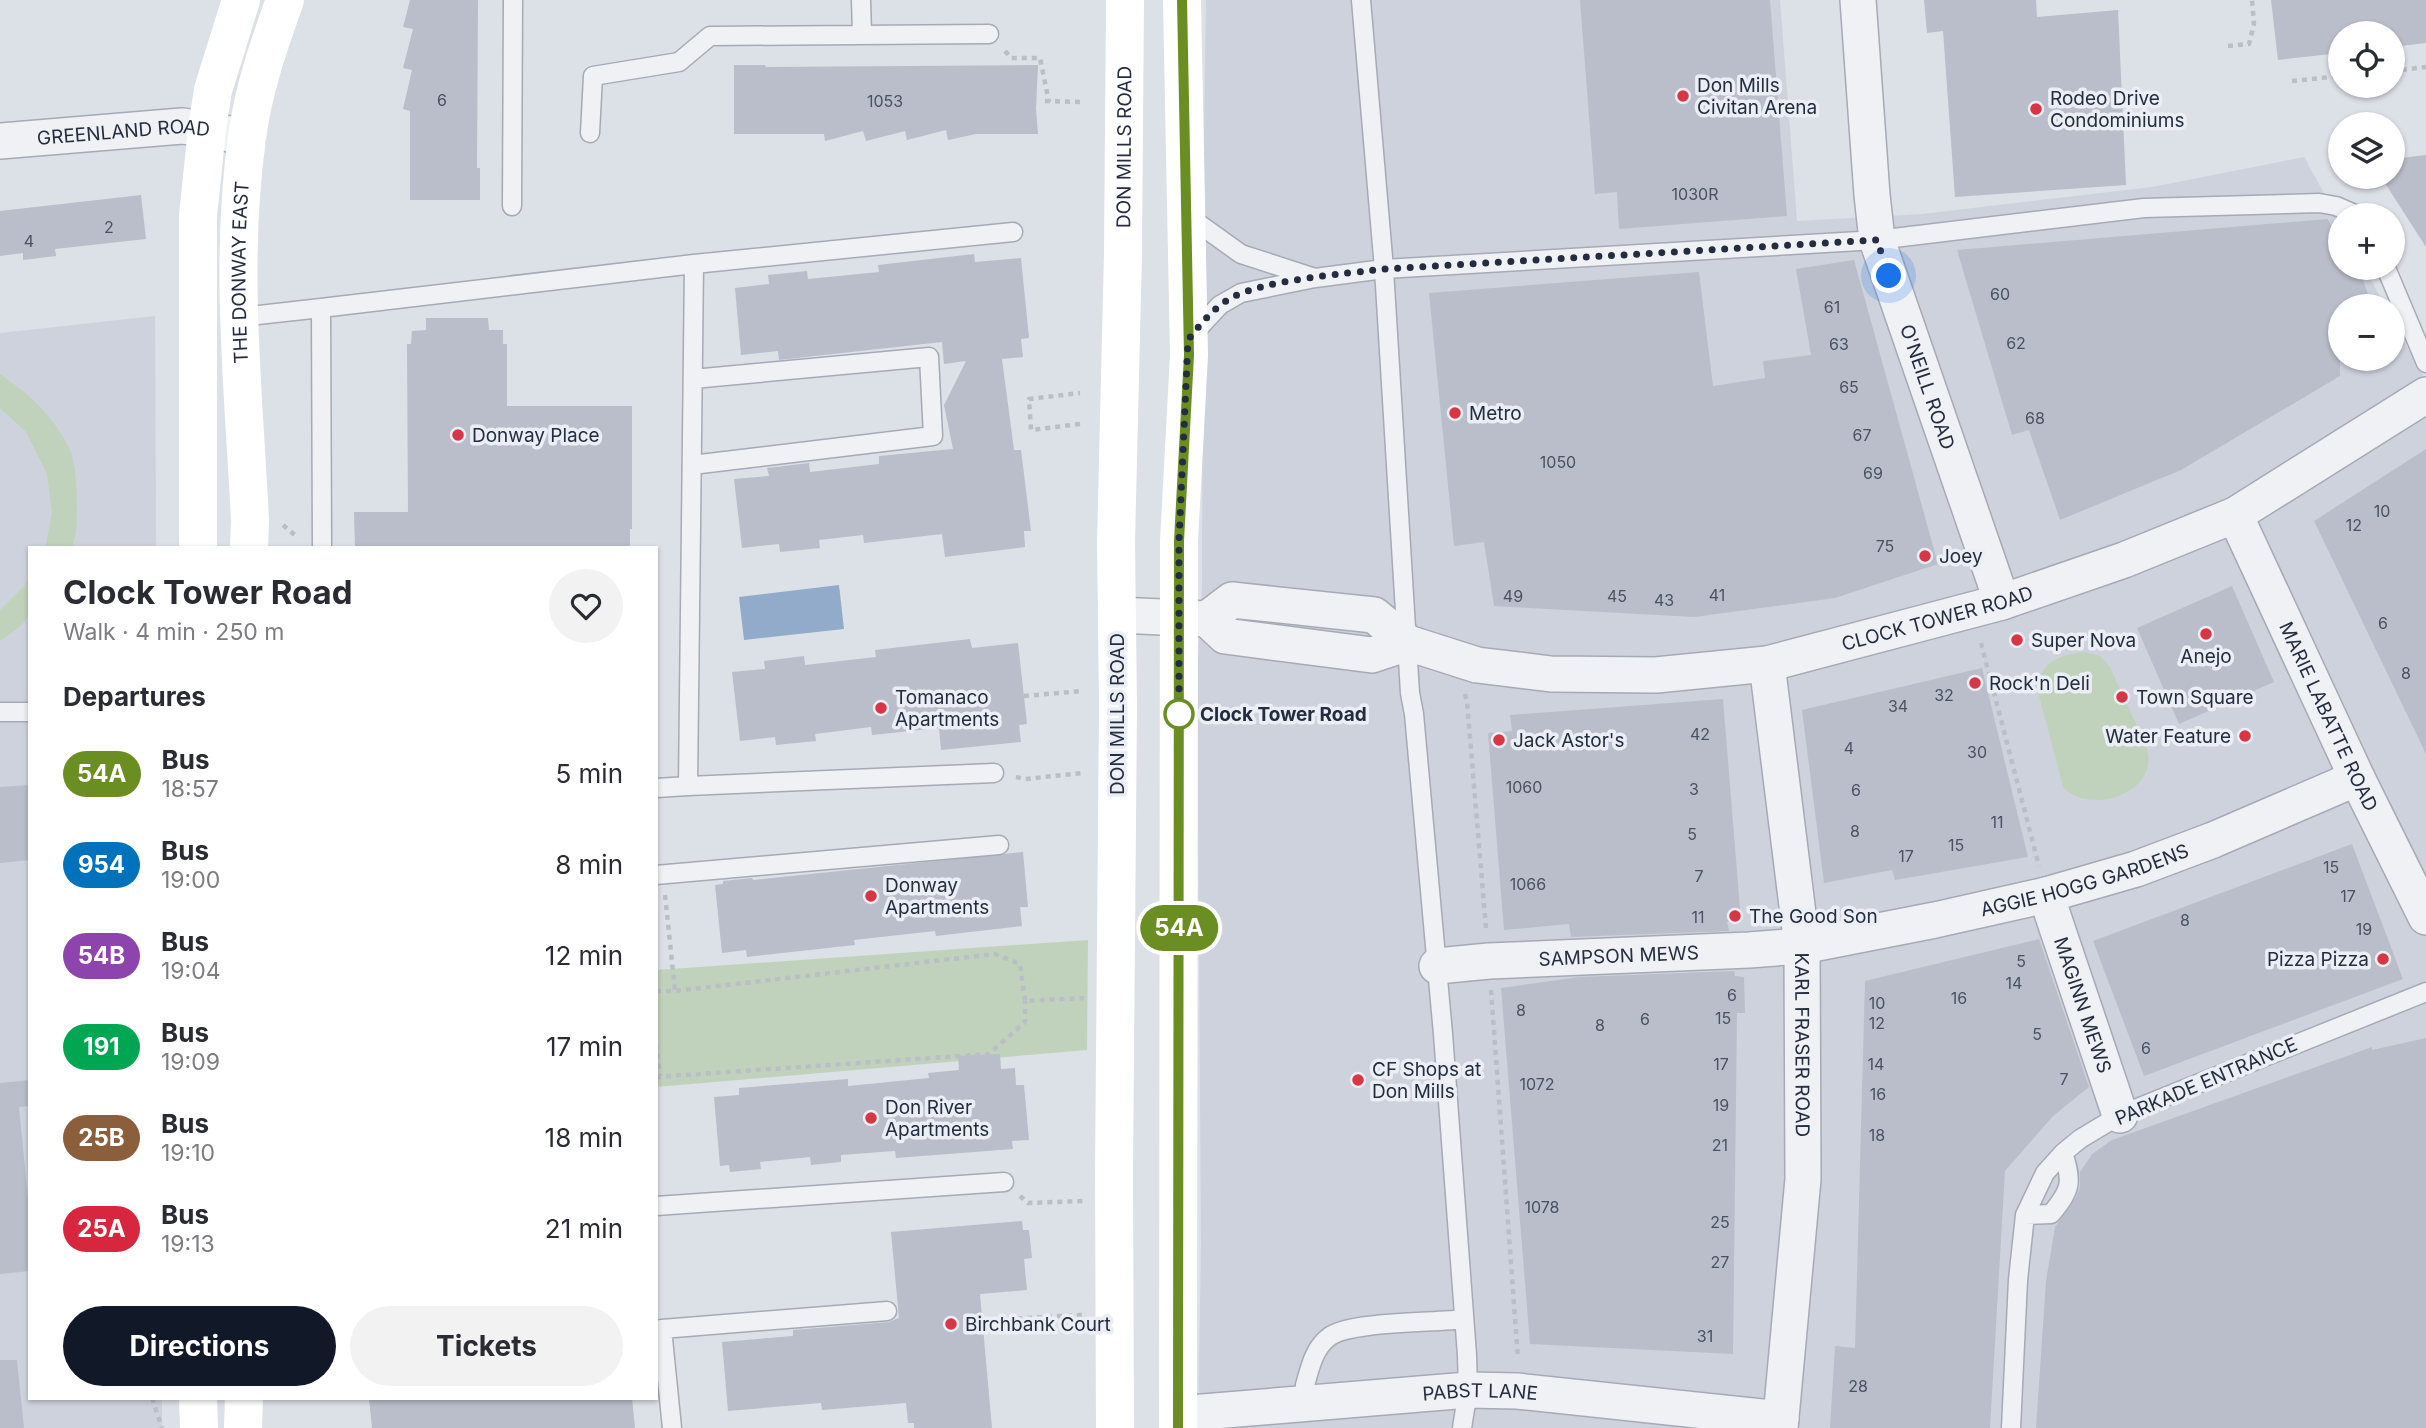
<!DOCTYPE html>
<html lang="en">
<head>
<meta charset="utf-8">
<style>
  :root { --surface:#fff; --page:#f2f2f3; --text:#2b2b33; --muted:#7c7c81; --accent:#111827 }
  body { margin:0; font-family:Inter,sans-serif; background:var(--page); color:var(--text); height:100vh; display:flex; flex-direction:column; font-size:26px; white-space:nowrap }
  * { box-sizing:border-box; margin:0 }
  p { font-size:23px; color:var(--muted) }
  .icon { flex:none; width:38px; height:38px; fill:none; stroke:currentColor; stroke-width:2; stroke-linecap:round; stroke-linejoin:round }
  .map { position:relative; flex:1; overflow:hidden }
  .drawer { position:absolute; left:28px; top:546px; width:630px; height:854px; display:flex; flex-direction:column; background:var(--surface); border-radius:0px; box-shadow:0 2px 5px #0004 }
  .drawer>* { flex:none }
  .badge { padding:0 14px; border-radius:23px; font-size:24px; line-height:46px }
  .tools { position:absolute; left:2328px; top:21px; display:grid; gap:14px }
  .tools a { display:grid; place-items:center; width:77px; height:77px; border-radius:50%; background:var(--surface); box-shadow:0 2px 5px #0004; font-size:35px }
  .you { position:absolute; width:35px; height:35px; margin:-18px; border:5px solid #fff; border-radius:50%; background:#1a73e8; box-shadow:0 0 0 10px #1a73e833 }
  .map>.badge { position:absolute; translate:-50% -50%; box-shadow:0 0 0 4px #fff }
  h2 { padding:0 35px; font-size:26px; line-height:63px }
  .round { display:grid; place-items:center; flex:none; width:74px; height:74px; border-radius:37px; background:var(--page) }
  .summary { display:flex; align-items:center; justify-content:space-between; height:119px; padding:0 35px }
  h1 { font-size:33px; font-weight:700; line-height:52px }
  .cta { display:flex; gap:14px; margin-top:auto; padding:14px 35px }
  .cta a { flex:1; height:80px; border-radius:42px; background:var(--accent); color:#fff; font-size:28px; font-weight:700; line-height:80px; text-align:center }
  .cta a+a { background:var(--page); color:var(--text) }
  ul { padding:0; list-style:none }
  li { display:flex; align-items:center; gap:21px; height:91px; padding:0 35px }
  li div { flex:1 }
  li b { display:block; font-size:26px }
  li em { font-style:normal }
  li .badge { min-width:77px; font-weight:700; text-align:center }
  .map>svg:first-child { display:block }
  .built { fill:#ced2dd }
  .green { fill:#c1d2bc }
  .water { fill:#93abcb }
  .building { fill:#b9beca }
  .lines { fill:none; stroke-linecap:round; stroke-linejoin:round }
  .lane-casing { stroke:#a5aab5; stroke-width:21 }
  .street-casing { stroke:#a5aab5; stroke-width:38 }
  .path { stroke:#babec6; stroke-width:4.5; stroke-dasharray:5 5; stroke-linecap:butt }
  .lane { stroke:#eff1f5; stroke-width:18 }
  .street { stroke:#eff1f5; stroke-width:35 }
  .secondary { stroke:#fff; stroke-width:38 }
  .line-casing { stroke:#fff; stroke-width:16 }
  .line { stroke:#6b8e23; stroke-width:10 }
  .walk { stroke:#242d3f; stroke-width:7; stroke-dasharray:0 12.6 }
  .poi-dot { fill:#d83545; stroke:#ebeff5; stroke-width:2.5 }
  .stop-dot { fill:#fff; stroke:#6b8e23; stroke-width:3.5 }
  .labels { text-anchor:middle; stroke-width:7; stroke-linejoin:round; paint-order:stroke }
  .number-label { font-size:16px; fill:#495162 }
  .poi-label { font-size:19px; fill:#242d3f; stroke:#ebeff5; text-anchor:start }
  .street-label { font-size:19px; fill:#242d3f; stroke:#ebeff5 }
  .stop-label { font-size:19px; font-weight:bold; fill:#242d3f; stroke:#ebeff5; text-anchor:start }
</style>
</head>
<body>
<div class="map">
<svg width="2426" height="1428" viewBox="0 0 2426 1428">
  <rect width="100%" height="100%" fill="#dce0e7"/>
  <path class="built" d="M1206,0H1780L1797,221L1922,214L2152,187L2304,157L2340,222V268H2365L2385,306H2340V359H2392V319L2426,381V1428H1198L1201,1244L1197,677L1202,587L1203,205Z
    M155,316L156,548H30V1398H162V1428H0V333Z"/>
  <path class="green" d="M0,374C29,394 55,417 70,450C76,464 76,484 77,499C77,517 78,531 72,548H45L52,513L47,474L26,432L0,408Z
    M30,576C30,617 36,617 0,641V610L25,585Z
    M2084,652L2100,656L2110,667L2146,746C2163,792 2090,817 2063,787L2038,692C2037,663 2059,655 2084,652Z
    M1088,940L1087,1050L656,1087V970Z"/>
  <path class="water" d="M839,585L844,629L744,640L739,597Z"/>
  <path class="building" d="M410,0H478L477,168H480V200H410V111L403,109L412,70L403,68L413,29L403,27Z
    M1580,0H1770L1787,216L1619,229L1617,192L1595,194Z
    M1924,0H2036L2037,17L2118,10L2126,185L1955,197L1943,31L1927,33Z
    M2271,0H2426V43L2392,47V33H2340V53L2278,60Z
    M734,65H765L766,67L1038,65L1036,109L1038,134H976L948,140L946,130L907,140L905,131L866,141L863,131L825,141L824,134H734Z
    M2426,155V247L2381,177H2392V159Z
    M141,195L146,239L55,249L56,256L23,260V253L0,256V211Z
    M2328,219L2340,246V268H2359L2372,306H2340V376L2181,470L2060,520L2029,430L2012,435L1957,250Z
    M974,254L975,262L1021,258L1029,338L1021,339L1023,357L1002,359L1014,450H1021L1031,531H1024L1025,547L945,557L942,534L864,543L863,535L819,540L820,548L780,552L779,544L742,548L734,479L769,476L767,468L809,463L810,472L879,464V456L953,449L944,405L966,361L944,364L942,342L779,360L778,351L741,355L735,288L769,284L768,275L807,271L808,279L879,272L878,265Z
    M1854,260L1938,564L1835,598L1694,617L1494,606L1484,542L1454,546L1429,293L1699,272L1713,386L1765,378L1763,361L1811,355L1796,269Z
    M426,318H488L489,330H503V344H507V406H632V529H630V548H355L354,512H408L407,344H411L412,331L426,330Z
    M2426,449V754L2314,521Z
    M2232,586L2274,682L2179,724L2137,628Z
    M970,639L972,648L1018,643L1027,724L1019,725L1021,742L941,750L939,728L872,735L871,727L815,734L816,741L776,745L775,737L740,741L732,672L765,669L764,661L804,656L805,665L876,657L875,650Z
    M1982,668L2028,857L1895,880L1892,870L1824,883L1802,710Z
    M1723,699L1741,921L1727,922L1729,931L1571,937L1569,924L1504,930L1488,733L1512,731L1510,715Z
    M30,785V860L0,863V787Z
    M2352,844L2403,979L2144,1076L2093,941Z
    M1023,852L1028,907H1020L1022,926L936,936L935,931L854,940L855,945L747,957L746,950L722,953L715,885L723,884V881L752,878L753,880Z
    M2039,939L2089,1087L2053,1116L2005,1171L1990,1428H1830L1835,1346L1855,1348L1865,981Z
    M1734,971L1735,976L1744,977L1745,1013H1737L1733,1354L1530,1344L1501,988L1579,977Z
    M2426,1038V1428H2036L2046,1281L2055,1227L2076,1197L2080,1187V1172L2092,1154L2112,1140L2372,1047V1050Z
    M1000,1054L1001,1069L1015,1068L1016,1085H1024L1029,1140L1012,1141L1013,1149L896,1158L895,1151L841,1155V1162L811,1165L810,1157L760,1162L761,1169L730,1172L729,1165L720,1166L714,1097L739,1095V1088L848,1079V1086L929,1078L928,1073L959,1070L958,1056Z
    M30,1080V1106L19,1107L30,1219V1271L0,1274V1083Z
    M1022,1221L1023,1230H1029L1032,1258L1024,1259L1027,1290L980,1294L992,1428H914V1423H908L906,1403L822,1410L821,1403L728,1411L722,1342L793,1336V1330L888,1322L899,1318L891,1232Z
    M0,1360H17L24,1428H0Z
    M369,1398H632L635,1428H372Z"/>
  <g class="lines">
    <g class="lane-casing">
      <path id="lane" d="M861,0L862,34
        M1361,0L1384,269L1410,693L1414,714L1443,1034L1467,1355L1468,1390L1462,1428
        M590,133L593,76L679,62L710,36L989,34
        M512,206L513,0
        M1188,216L1241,254L1312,277
        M694,264L1013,232
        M2386,268L2426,363
        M321,308L694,264L688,786L656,788
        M240,317L321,308L322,548
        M1192,335L1220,305L1241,293L1315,278L1384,269L1877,240L2144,208L2319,203L2336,206L2357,215
        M692,465L933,436L929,357L693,379
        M0,712H30
        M688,786L994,773
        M656,875L999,845
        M656,1206L1004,1182
        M2025,1215L2051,1214C2071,1190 2073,1182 2063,1153
        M662,1329L887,1311
        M656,1330L662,1329L672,1428
        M1305,1385C1310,1368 1314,1348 1329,1337C1349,1321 1435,1323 1464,1319
        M2011,1428L2018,1280L2025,1215L2045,1173L2063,1153L2080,1139L2120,1115L2426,992"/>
    </g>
    <g class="street-casing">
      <g id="street">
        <path id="s1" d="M1858,0L1872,195L1877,240L2002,602"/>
        <path id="s2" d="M0,141L182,126L207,129L247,138"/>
        <path id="s3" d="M2235,515L2357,778L2426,917"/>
        <path d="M1117,615L1207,619L1225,636L1372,655L1408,643"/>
        <path id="s4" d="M1207,619L1232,600L1374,615L1408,643L1477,665L1551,674L1656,675L1767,664L2002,602L2124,560L2235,515L2426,395"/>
        <path id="s5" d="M1767,664L1802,946L1803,1179L1780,1428"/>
        <path id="s6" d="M2046,895L2120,1115"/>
        <path id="s7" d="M1437,966L1489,961L1749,950L1802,946L1935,920L2046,895L2136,869L2213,840L2357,778"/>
        <path id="s8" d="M1178,1414L1468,1390L1517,1391L1781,1419"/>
      </g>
    </g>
    <path class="path" d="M2228,46L2249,44L2254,24L2252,0
      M1005,51L1011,58H1040L1049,102
      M2392,71L2426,67
      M2292,81L2340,76
      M1045,101L1081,102
      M1080,424L1031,430L1029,399L1080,393
      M283,525L297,537
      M1981,643L2039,866
      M1465,694L1467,702L1486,929
      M1024,696L1082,691
      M1016,777L1025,779L1083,773
      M665,895L675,991
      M1491,990L1518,1359
      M656,991H675L995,954L1020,964L1025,1001L1084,998
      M656,1044L660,1076
      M656,1077L989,1054L1025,1022V1001
      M1020,1196L1028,1203L1083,1201
      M987,1320L1083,1315
      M152,1398L162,1428"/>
    <use href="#lane" class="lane"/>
    <use href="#street" class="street"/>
    <g class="secondary">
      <path d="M198,548V216L207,129L213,90L241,0"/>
      <path id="s9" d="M249,548L250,521C244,395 229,264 247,138C253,90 269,45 285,0"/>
      <path d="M198,1398L199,1428"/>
      <path d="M243,1428L244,1398"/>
      <path id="s10" d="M1115,1428L1114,1173L1118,706L1116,542L1123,253L1125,0"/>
      <path d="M1178,1428L1179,541L1189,355L1182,0"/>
    </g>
  </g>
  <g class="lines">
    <g class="line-casing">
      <path id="line" d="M1178,1428L1179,541L1189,355L1182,0"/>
    </g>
    <use href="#line" class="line"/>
    <path class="walk" d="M1179,714V541L1188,340C1199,326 1211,311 1226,301C1256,280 1345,274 1384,269L1877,240L1889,276"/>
  </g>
  <g class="poi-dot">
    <circle cx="1683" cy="96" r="7"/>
    <circle cx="2036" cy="109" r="7"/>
    <circle cx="1455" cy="413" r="7"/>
    <circle cx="458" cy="435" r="7"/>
    <circle cx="1925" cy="556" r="7"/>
    <circle cx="2206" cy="634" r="7"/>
    <circle cx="2017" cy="640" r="7"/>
    <circle cx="1975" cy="683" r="7"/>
    <circle cx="2122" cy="697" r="7"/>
    <circle cx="881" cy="708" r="7"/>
    <circle cx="2245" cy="736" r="7"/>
    <circle cx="1499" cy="740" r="7"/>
    <circle cx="871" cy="896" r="7"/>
    <circle cx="1735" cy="916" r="7"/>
    <circle cx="2383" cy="959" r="7"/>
    <circle cx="1358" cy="1080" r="7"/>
    <circle cx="871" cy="1118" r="7"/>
    <circle cx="951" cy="1324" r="7"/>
  </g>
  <circle class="stop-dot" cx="1179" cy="714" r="14"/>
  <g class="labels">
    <g class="number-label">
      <text x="442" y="106">6</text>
      <text x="885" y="107">1053</text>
      <text x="1695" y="200">1030R</text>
      <text x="109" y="233">2</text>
      <text x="29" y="247">4</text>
      <text x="2000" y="300">60</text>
      <text x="1832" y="313">61</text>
      <text x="2016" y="349">62</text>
      <text x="1839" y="350">63</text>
      <text x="1849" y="393">65</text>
      <text x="2035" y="424">68</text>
      <text x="1862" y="441">67</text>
      <text x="1558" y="468">1050</text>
      <text x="1873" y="479">69</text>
      <text x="2382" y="517">10</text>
      <text x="2354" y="531">12</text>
      <text x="1885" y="552">75</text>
      <text x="1717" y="601">41</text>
      <text x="1513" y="602">49</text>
      <text x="1617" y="602">45</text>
      <text x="1664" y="606">43</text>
      <text x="2383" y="629">6</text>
      <text x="2406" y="679">8</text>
      <text x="1944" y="701">32</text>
      <text x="1898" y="712">34</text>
      <text x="1700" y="740">42</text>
      <text x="1849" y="754">4</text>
      <text x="1977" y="758">30</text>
      <text x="1524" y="793">1060</text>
      <text x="1694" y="795">3</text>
      <text x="1856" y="796">6</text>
      <text x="1997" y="828">11</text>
      <text x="1855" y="837">8</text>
      <text x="1692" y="840">5</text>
      <text x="1956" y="851">15</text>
      <text x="1906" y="862">17</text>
      <text x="2331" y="873">15</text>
      <text x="1699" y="882">7</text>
      <text x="1528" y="890">1066</text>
      <text x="2348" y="902">17</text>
      <text x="1698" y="923">11</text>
      <text x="2185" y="926">8</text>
      <text x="2364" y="935">19</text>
      <text x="2021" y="967">5</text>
      <text x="2014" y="989">14</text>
      <text x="1732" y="1001">6</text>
      <text x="1959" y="1004">16</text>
      <text x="1877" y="1009">10</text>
      <text x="1521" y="1016">8</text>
      <text x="1723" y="1024">15</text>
      <text x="1645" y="1025">6</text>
      <text x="1877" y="1029">12</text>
      <text x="1600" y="1031">8</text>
      <text x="2037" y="1040">5</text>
      <text x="2146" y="1054">6</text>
      <text x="1721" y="1070">17</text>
      <text x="1876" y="1070">14</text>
      <text x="2064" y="1085">7</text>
      <text x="1537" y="1090">1072</text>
      <text x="1878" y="1100">16</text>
      <text x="1721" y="1111">19</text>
      <text x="1877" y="1141">18</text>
      <text x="1720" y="1151">21</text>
      <text x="1542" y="1213">1078</text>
      <text x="1720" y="1228">25</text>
      <text x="1720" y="1268">27</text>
      <text x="1705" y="1342">31</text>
      <text x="1858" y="1392">28</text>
    </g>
    <g class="poi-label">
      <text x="1697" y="92">Don Mills<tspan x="1697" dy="22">Civitan Arena</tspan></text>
      <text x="2050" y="105">Rodeo Drive<tspan x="2050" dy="22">Condominiums</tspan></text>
      <text x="1469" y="420">Metro</text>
      <text x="472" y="442">Donway Place</text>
      <text x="1939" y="563">Joey</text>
      <text x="2031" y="647">Super Nova</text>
      <text x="2206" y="663" text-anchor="middle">Anejo</text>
      <text x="1989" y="690">Rock'n Deli</text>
      <text x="895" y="704">Tomanaco<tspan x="895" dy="22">Apartments</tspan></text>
      <text x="2136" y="704">Town Square</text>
      <text x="2231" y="743" text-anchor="end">Water Feature</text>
      <text x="1513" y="747">Jack Astor's</text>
      <text x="885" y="892">Donway<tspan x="885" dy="22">Apartments</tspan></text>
      <text x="1749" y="923">The Good Son</text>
      <text x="2369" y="966" text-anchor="end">Pizza Pizza</text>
      <text x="1372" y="1076">CF Shops at<tspan x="1372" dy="22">Don Mills</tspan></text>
      <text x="885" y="1114">Don River<tspan x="885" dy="22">Apartments</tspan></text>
      <text x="965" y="1331">Birchbank Court</text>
    </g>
    <g class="street-label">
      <text dy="7" stroke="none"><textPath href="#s2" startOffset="124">GREENLAND ROAD</textPath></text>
      <text dy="7" stroke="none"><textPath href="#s10" startOffset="1281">DON MILLS ROAD</textPath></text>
      <text dy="7" stroke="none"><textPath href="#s9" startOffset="276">THE DONWAY EAST</textPath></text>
      <text dy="7" stroke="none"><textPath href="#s1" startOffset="396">O'NEILL ROAD</textPath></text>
      <text dy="7" stroke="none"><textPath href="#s4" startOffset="758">CLOCK TOWER ROAD</textPath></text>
      <text transform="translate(1117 714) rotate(-90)" y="7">DON MILLS ROAD</text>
      <text dy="7" stroke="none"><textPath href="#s3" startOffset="222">MARIE LABATTE ROAD</textPath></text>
      <text dy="7" stroke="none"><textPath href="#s7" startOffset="656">AGGIE HOGG GARDENS</textPath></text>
      <text dy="7" stroke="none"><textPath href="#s7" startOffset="182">SAMPSON MEWS</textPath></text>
      <text dy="7" stroke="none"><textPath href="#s6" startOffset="116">MAGINN MEWS</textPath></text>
      <text dy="7" stroke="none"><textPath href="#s5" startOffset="383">KARL FRASER ROAD</textPath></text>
      <text transform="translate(2206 1081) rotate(-23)" y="7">PARKADE ENTRANCE</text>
      <text dy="7" stroke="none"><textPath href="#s8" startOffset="303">PABST LANE</textPath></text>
    </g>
    <g class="stop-label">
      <text x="1200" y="721">Clock Tower Road</text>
    </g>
  </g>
</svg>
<div class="tools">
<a><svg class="icon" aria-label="locate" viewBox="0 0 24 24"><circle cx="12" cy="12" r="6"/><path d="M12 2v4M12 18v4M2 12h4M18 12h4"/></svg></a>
<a><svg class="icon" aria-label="layers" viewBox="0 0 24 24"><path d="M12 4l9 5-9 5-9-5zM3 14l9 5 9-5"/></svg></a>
<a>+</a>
<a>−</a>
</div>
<div class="you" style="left:1889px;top:276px"></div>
<b class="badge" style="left:1179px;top:928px;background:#6b8e23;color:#fff">54A</b>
<section class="drawer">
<div class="summary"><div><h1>Clock Tower Road</h1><p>Walk · 4 min · 250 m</p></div><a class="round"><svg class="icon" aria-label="heart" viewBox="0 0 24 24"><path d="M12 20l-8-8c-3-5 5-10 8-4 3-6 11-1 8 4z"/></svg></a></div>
<h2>Departures</h2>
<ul>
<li><span class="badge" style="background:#6b8e23;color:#fff">54A</span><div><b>Bus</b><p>18:57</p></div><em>5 min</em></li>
<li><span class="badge" style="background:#0072bc;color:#fff">954</span><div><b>Bus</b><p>19:00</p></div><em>8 min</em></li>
<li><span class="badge" style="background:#8e44ad;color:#fff">54B</span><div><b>Bus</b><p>19:04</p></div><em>12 min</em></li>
<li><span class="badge" style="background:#00a651;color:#fff">191</span><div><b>Bus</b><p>19:09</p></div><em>17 min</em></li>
<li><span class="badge" style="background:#8b5e3c;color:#fff">25B</span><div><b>Bus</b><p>19:10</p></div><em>18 min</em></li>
<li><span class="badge" style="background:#d7263d;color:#fff">25A</span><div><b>Bus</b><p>19:13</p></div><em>21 min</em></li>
</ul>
<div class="cta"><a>Directions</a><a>Tickets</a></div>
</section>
</div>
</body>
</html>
